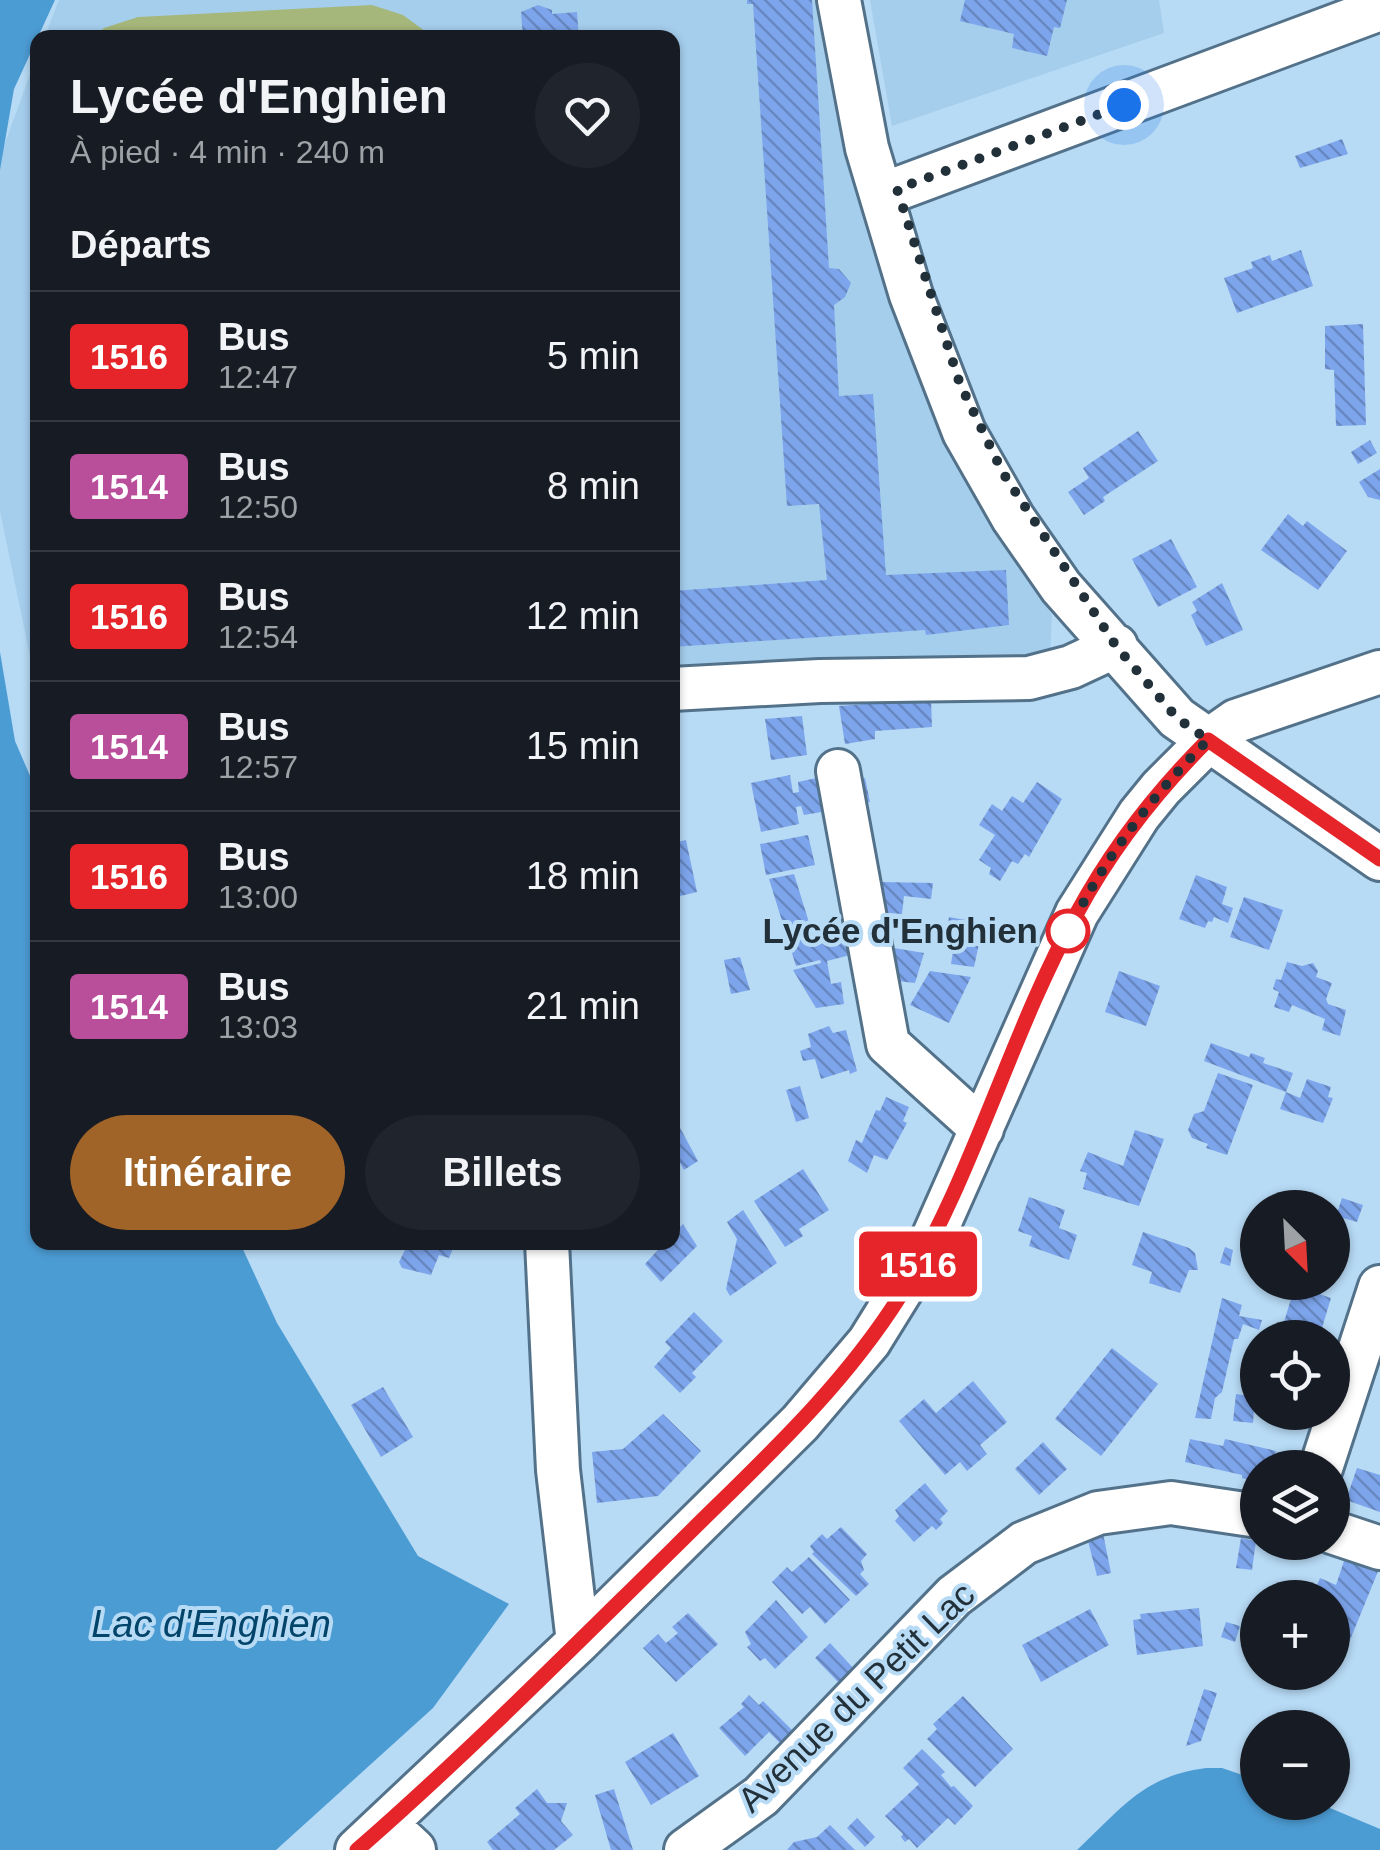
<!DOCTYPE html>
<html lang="fr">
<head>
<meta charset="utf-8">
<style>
  :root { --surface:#171b24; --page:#20242c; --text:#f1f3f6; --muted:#9ea1a6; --line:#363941; --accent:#a16428 }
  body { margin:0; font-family:Arial,sans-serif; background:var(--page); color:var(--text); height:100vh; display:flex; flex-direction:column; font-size:38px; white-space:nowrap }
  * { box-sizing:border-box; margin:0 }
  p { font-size:32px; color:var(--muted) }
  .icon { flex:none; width:55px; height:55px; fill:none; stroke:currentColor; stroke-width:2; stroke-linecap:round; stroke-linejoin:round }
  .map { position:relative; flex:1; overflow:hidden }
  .sheet { position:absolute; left:30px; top:30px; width:650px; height:1220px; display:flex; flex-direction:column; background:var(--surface); border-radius:20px; box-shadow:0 2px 8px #0004 }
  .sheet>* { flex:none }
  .badge { padding:0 20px; border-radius:8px; font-size:35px; line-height:65px }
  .needle { width:65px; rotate:156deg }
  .fabs { position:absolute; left:1240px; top:1190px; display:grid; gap:20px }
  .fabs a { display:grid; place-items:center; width:110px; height:110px; border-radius:50%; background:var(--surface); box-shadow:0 2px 8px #0004; font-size:50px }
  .you { position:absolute; width:50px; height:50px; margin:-25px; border:8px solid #fff; border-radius:50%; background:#1a73e8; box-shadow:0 0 0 15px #1a73e833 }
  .map>.badge { position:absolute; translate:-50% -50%; box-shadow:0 0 0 5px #fff }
  h2 { padding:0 40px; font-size:38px; line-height:90px }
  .round { display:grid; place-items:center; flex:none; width:105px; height:105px; border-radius:52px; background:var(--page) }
  .headline { display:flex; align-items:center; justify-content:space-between; height:170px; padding:0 40px }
  h1 { font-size:48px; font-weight:700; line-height:75px }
  .button { display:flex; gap:20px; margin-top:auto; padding:20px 40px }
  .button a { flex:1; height:115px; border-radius:60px; background:var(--accent); color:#fff; font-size:40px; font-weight:700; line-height:115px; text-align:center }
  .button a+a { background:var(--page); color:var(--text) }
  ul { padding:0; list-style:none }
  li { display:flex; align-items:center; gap:30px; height:130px; padding:0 40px; border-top:2px solid var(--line) }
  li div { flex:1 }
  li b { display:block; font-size:38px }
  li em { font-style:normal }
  li .badge { min-width:110px; font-weight:700; text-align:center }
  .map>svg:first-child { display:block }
  .built { fill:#a5ceed }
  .park { fill:#a5b77a }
  .water { fill:#4c9cd4 }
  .building { fill:url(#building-back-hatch) }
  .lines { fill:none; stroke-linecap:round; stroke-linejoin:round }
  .minor-casing { stroke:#53728a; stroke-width:48 }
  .minor { stroke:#fff; stroke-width:42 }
  .line-casing { stroke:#fff; stroke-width:22 }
  .line { stroke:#e52529; stroke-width:15 }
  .walk { stroke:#22303a; stroke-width:10; stroke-dasharray:0 18 }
  .stop-dot { fill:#fff; stroke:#e52529; stroke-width:5 }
  .labels { text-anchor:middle; stroke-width:8; stroke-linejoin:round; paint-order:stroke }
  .stop-label { font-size:35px; font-weight:bold; fill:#22303a; stroke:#b7daf5; text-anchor:end }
  .street-label { font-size:35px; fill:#22303a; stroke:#b7daf5 }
  .water-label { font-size:38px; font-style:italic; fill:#03456a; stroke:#b7daf5 }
</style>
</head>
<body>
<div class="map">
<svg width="1380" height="1850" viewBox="0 0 1380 1850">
  <defs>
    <pattern id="building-back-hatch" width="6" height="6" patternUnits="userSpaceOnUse" patternTransform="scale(2.5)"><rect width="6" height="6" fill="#7da5ec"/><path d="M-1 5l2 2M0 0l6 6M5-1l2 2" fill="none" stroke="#6687c0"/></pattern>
  </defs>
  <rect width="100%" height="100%" fill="#b7daf5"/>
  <path class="built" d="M59,0H820L837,117L870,244L953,462L1052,615L1050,655L673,674L672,38H44Z
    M870,0H1159L1164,33L892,126Z
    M37,55V690L0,511V157Z"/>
  <path class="park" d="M372,5L403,15L433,37H94L104,28L138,17Z"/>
  <path class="water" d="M0,0H55L14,89L0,170Z
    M0,652L15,741L37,792L38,1242L240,1243L277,1323L418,1556L509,1604L433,1708L276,1850H0Z
    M1206,1768H1222L1257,1780L1258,1802L1318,1803L1380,1829V1850H1077C1121,1809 1143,1776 1206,1768Z"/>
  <path class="building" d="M747,0H812L829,268L839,269L851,283L845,297L834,305L839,396L873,394L886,575L1006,570L1009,625L926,635L925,630L672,647V591L827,580L819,504L787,506L753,4H747Z
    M965,0H1067L1060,28L1054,27L1047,56L1012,48L1014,34L960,21Z
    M538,5L552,10V14L577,12L579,38H523L521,12Z
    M1342,139L1348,154L1300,168L1295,156Z
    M1301,250L1313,286L1237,313L1224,278L1253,268L1251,262L1270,255L1272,261Z
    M1363,324L1366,425L1336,426L1334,370L1325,369V326Z
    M1138,431L1158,461L1103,497L1105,501L1084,515L1068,492L1089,478L1083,468Z
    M1370,440L1377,453L1358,464L1351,452Z
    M1380,469V500L1368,497L1359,482Z
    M1288,514L1303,526L1307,521L1347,551L1318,590L1261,550Z
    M1171,539L1197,587L1158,607L1132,559Z
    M1222,583L1243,630L1206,646L1191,615L1197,611L1192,602Z
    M931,699L932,727L875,731V739L845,744L839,706Z
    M802,716L807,755L771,760L765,719Z
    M790,775L793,793L799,792L798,782L821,777L827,811L804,815L801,806L796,807L799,824L761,832L751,783Z
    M865,778L870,802L857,805L852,781Z
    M1037,782L1062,799L1029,857L1025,854L1018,864L1012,861L1000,881L989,874L991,868L979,860L995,835L979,825L992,804L1002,811L1012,796L1023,803Z
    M808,835L815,865L766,875L760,844Z
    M686,840L697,892L672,898V843Z
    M876,848L882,882L933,883L931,899L904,896L902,914L876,912L864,849Z
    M794,874L816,945L851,936L854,954L827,961L831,984L841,982L844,1004L816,1008L793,970L821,963L820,960L796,966L769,879Z
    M1196,875L1227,887L1222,904L1233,908L1228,923L1214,917L1212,922L1208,921L1205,928L1179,919Z
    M1244,897L1283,910L1269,950L1230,937Z
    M949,917L998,926L1001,930L1000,941L979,944L974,967L951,964L955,938L946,937Z
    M882,946L924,953L915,983L888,980Z
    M740,957L750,990L731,994L724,960Z
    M1287,962L1302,966L1313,963L1318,971L1316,977L1332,983L1326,999L1328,1004L1346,1010L1340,1036L1322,1030L1325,1019L1292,1005L1289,1012L1274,1007L1279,992L1273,989L1276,979L1281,980Z
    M930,971L971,977L949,1023L910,1005Z
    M1119,971L1160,986L1146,1026L1105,1012Z
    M829,1026L833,1033L846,1030L857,1071L850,1074L849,1070L821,1079L815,1059L803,1061L800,1051L811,1047L808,1034Z
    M1211,1043L1249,1057L1251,1053L1265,1058L1263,1063L1293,1073L1286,1092L1300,1098L1307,1079L1331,1087L1328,1097L1333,1098L1323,1123L1280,1109L1286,1092L1204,1061Z
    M1218,1073L1253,1085L1227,1155L1206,1148L1208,1144L1192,1138L1188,1130L1194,1114L1204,1111Z
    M800,1086L809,1118L796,1122L786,1090Z
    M886,1097L909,1107L903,1121L907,1123L887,1160L874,1155L867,1173L848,1161L856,1140L862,1143L876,1110L880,1111Z
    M679,1126L698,1161L684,1170L680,1163L672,1167V1129Z
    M1135,1130L1164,1139L1139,1206L1083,1189L1087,1173L1080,1171L1088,1152L1123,1166Z
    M803,1169L829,1210L799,1229L803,1236L785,1247L754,1201Z
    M1281,1195L1320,1207L1319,1208H1277Z
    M1029,1197L1065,1210L1059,1228L1077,1235L1069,1260L1029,1246L1032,1236L1018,1231Z
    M1342,1198L1363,1205L1357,1222L1336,1216Z
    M743,1210L777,1263L730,1296L726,1289L737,1239L727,1222Z
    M683,1224L697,1246L661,1282L645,1264L665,1242H672V1235Z
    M1143,1232L1189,1248L1195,1253L1198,1270H1189L1180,1293L1149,1283L1152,1272L1132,1265Z
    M400,1242H450L454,1246L449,1258L439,1255L431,1275L402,1268L399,1262L407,1246Z
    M1225,1247L1233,1250L1230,1266L1220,1263Z
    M1295,1286L1331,1298L1319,1338H1279Z
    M1222,1298L1242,1305L1239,1316L1262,1320L1259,1330L1243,1324L1238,1339H1234L1222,1392L1215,1398L1211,1419L1195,1418Z
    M694,1312L723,1341L692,1373L696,1377L680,1393L654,1367L671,1348L665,1342Z
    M1112,1348L1158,1384L1101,1456L1055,1419Z
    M973,1381L1007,1422L980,1445L987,1454L967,1471L960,1462L945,1475L899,1421L924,1399L936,1413Z
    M383,1387L413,1437L381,1457L351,1405Z
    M1236,1394L1255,1397L1253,1423L1233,1421Z
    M663,1414L701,1451L658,1496L597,1503L592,1452L623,1449Z
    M1190,1439L1223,1446L1225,1439L1276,1451L1272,1468H1258V1482L1242,1478V1475L1185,1462Z
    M1043,1442L1067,1469L1039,1495L1015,1469Z
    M1357,1468L1380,1475V1512L1346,1500Z
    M925,1483L948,1511L940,1519L943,1523L936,1530L932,1526L914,1542L895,1521L899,1516L895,1510Z
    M841,1527L867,1554L861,1561L864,1570L860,1574L869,1584L856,1596L812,1554L814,1552L810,1546L822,1534L827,1539Z
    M1103,1533L1111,1573L1097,1576L1087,1537Z
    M1241,1538L1256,1541L1252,1570L1236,1568Z
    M809,1557L850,1600L825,1624L810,1607L802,1614L772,1582L787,1567L792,1572Z
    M1345,1558L1379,1569L1348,1645L1332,1638V1598H1312L1320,1578L1336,1585Z
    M776,1600L808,1637L775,1669L765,1658L760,1661L747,1647L751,1644L745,1632Z
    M1199,1608L1203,1646L1137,1655L1133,1620L1141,1619L1140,1614Z
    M1090,1609L1109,1645L1041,1682L1022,1645Z
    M688,1613L718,1644L676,1682L643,1648L658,1634L666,1643L678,1633L672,1627Z
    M1226,1622L1240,1626L1235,1642L1221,1637Z
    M830,1643L856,1671L842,1686L815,1658Z
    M1204,1689L1217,1693L1201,1741L1186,1746Z
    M749,1695L759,1705L763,1701L795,1733L783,1746L769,1732L745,1756L719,1728L744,1707L741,1704Z
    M963,1696L1013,1749L975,1787L927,1739L937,1729L933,1724Z
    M673,1733L699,1776L651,1805L625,1762Z
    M922,1749L945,1772L941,1775L951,1787L954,1786L973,1806L955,1825L948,1818L917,1848L909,1839L905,1842L901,1837L903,1834L885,1816L919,1784L903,1768Z
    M537,1789L547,1803H567L561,1821L573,1835L554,1850H493L487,1842L520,1814L515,1808Z
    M614,1789L633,1850H611L595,1795Z
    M857,1818L875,1837L865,1847L847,1828Z
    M830,1825L855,1850H787L794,1842L817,1837Z"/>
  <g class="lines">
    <g class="minor-casing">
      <path id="minor" d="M839,0L867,148L911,295L964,432L1013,518L1061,587L1177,718L1380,859
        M897,189L1380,9
        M672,689L820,681L1029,678L1071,667L1116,646
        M838,771L888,1044L982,1129
        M547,1242L558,1470L578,1642
        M1321,1468L1380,1287
        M1332,1532L1380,1548
        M386,1824L414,1850
        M357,1850L578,1642L800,1423L869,1342L931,1242L1077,913L1139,815L1161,788L1209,740L1236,721L1380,672
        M686,1850L761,1796L954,1596L1024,1543L1098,1513L1171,1503L1258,1516"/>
    </g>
    <use href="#minor" class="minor"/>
  </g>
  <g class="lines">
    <g class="line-casing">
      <path id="line" d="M357,1850C467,1754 570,1650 674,1548C754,1468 839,1393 900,1296C974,1176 1009,1036 1077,913C1112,848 1156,792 1208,740L1380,859"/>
    </g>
    <use href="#line" class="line"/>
    <path class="walk" d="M1068,931L1064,941C1099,865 1149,799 1208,740L1177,718L1116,646L1003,473L960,384L897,189L1124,105"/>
  </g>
  <circle class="stop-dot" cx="1068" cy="931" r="20"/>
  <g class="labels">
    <g class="stop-label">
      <text x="1038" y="943">Lycée d'Enghien</text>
    </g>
    <g class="street-label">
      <text transform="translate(856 1697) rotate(-44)" y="12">Avenue du Petit Lac</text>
    </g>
    <g class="water-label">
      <text x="211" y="1637">Lac d'Enghien</text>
    </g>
  </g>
</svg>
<div class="fabs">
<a><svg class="needle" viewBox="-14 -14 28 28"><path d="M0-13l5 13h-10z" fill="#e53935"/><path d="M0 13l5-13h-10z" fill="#9ea1a6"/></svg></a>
<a><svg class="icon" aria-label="locate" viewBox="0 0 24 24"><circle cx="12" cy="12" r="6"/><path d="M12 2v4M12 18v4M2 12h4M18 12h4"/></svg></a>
<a><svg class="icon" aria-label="layers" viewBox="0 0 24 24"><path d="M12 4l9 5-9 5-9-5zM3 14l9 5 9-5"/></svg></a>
<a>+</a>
<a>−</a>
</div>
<div class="you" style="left:1124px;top:105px"></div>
<b class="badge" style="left:918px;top:1264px;background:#e52529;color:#fff">1516</b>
<section class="sheet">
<div class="headline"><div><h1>Lycée d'Enghien</h1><p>À pied · 4 min · 240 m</p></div><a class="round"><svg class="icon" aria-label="heart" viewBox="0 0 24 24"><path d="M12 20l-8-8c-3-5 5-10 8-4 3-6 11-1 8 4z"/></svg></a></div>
<h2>Départs</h2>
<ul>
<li><span class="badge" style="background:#e52529;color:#fff">1516</span><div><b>Bus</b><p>12:47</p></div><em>5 min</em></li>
<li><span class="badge" style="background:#b94e9a;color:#fff">1514</span><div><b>Bus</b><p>12:50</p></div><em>8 min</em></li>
<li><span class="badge" style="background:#e52529;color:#fff">1516</span><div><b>Bus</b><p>12:54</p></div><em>12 min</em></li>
<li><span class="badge" style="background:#b94e9a;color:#fff">1514</span><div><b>Bus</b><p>12:57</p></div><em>15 min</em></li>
<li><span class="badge" style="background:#e52529;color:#fff">1516</span><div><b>Bus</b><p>13:00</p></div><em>18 min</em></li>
<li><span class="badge" style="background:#b94e9a;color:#fff">1514</span><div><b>Bus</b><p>13:03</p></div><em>21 min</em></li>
</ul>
<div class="button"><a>Itinéraire</a><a>Billets</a></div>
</section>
</div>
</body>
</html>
